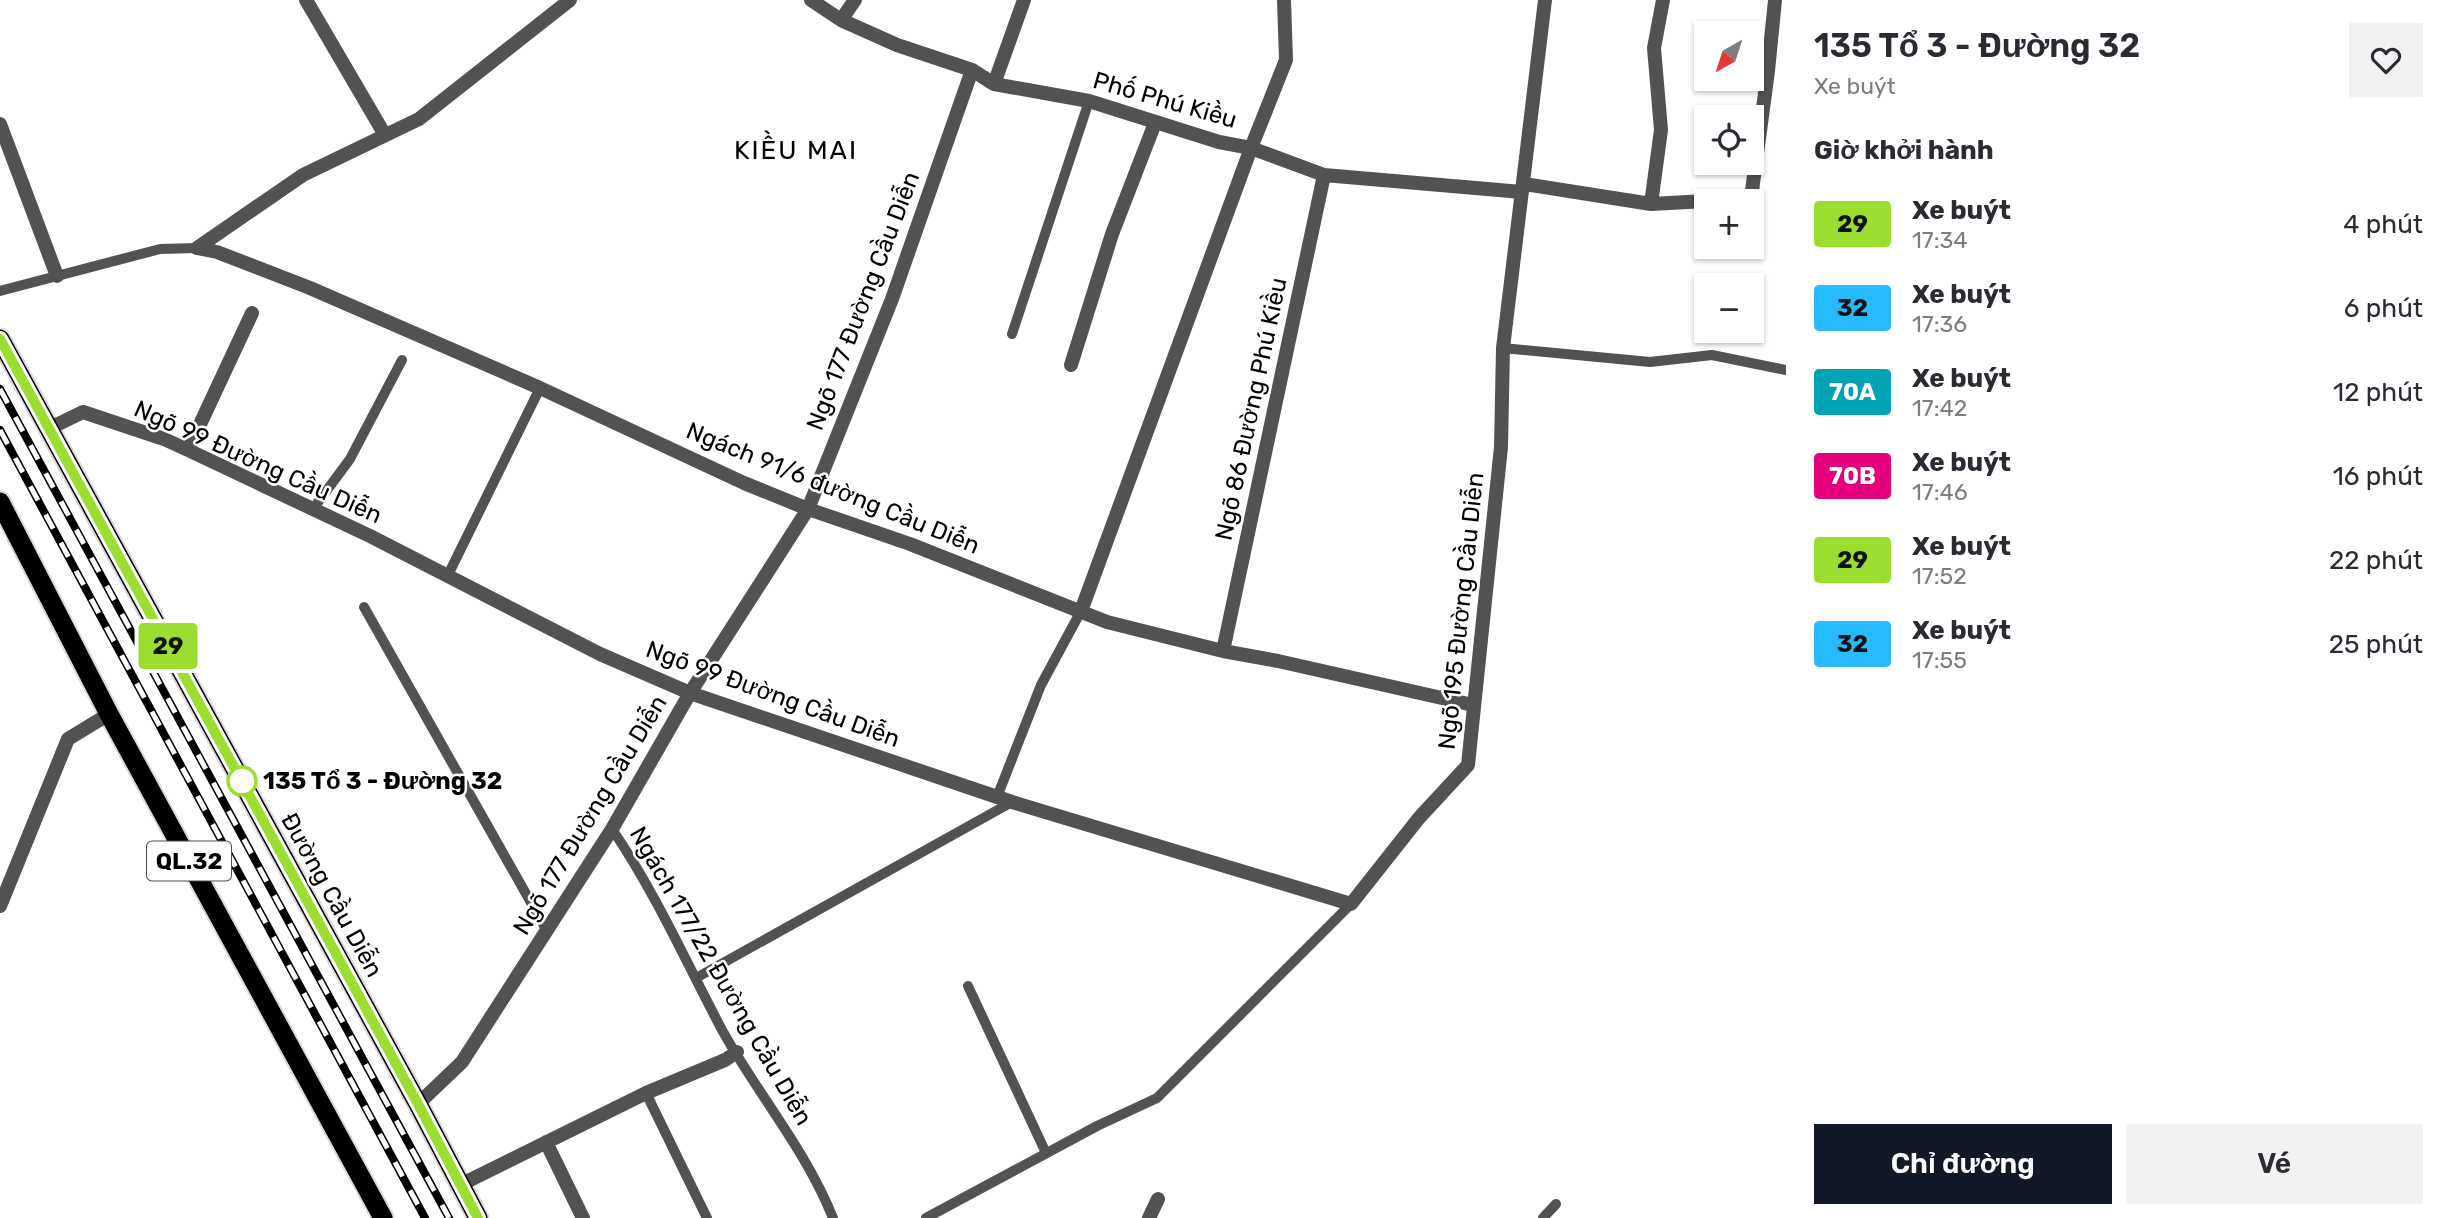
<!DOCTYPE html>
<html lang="vi">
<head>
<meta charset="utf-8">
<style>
  :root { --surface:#fff; --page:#f2f2f3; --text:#2b2b33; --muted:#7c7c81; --accent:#111827 }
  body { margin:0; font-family:Rubik,sans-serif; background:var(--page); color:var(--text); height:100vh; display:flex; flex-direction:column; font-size:26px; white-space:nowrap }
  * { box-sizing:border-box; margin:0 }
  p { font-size:23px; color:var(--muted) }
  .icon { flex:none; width:38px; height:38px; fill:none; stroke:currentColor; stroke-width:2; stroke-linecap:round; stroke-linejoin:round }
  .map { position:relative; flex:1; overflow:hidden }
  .details { display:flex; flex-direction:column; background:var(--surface); width:665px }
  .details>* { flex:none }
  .badge { padding:0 14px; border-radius:5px; font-size:24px; line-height:46px }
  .needle { width:46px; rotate:219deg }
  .tools { position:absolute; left:1694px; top:21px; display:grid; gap:14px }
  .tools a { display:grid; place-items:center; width:70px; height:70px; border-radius:0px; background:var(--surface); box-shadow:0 2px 5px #0004; font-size:35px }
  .map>.badge { position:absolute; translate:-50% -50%; box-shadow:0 0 0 4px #fff }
  h2 { padding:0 28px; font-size:26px; line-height:63px }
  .round { display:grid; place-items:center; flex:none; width:74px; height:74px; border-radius:0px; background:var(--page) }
  .headline { display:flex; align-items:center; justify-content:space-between; height:119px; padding:0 28px }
  h1 { font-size:33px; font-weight:600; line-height:52px }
  .action { display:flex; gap:14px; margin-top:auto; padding:14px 28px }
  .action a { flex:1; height:80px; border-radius:0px; background:var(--accent); color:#fff; font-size:28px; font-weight:600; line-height:80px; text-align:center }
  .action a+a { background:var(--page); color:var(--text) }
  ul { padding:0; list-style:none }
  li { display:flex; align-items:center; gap:21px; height:84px; padding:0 28px }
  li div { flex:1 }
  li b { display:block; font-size:26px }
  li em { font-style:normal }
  li .badge { min-width:77px; font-weight:700; text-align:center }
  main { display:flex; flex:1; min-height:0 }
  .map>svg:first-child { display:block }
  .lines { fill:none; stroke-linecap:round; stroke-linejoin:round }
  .trunk-casing { stroke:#dbdbdb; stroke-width:23 }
  .service { stroke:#525252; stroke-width:10 }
  .minor { stroke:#525252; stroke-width:14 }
  .trunk { stroke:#000; stroke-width:19 }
  .rail-casing { stroke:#000; stroke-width:8 }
  .rail { stroke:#fff; stroke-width:5; stroke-dasharray:16; stroke-linecap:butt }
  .line-casing { stroke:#fff; stroke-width:16 }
  .line { stroke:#9cdd31; stroke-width:10 }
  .stop-dot { fill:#fff; stroke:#9cdd31; stroke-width:3.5 }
  .labels { text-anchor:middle; stroke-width:5; stroke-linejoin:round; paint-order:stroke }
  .shield { fill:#fff; stroke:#4c4c4c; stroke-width:2 }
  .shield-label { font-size:23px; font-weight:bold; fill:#000 }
  .street-label { font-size:24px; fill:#000; stroke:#fff }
  .stop-label { font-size:24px; font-weight:bold; fill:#000; stroke:#fff; text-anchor:start }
  .neighbourhood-label { font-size:26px; letter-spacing:2px; fill:#000; stroke:#fff }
</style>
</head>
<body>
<main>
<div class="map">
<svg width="1786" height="1218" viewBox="0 0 1786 1218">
  <rect width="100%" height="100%" fill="#fff"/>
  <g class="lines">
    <g class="trunk-casing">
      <path id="trunk" d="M0,339L418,1104L478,1218
        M0,502L109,714L383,1218"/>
    </g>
    <path class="service" d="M0,291L160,249L197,248
      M1012,334L1089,101
      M1503,348L1650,362L1712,355L1786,370
      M313,509L350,459L402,360
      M448,575L540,388
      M364,607L547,931
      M997,797L1041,685L1081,611
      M612,829C655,892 686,962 722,1030C757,1093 806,1150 833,1218
      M696,978L1012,802
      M968,986L1046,1153
      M646,1093L707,1218
      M926,1218L1097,1126L1157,1098L1351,904
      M1543,1218L1556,1204"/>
    <path class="minor" d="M306,0L385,135
      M811,0L841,20L897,45L972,70L994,84L1089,101L1219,142L1251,148L1324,175L1522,192
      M841,20L855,0
      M994,84L1024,0
      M0,124L57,276
      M1524,184L1651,204L1706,201
      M1707,201L1751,198L1768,71L1775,0
      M1651,204L1661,130L1654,48L1663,0
      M197,248L217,252L310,288L540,388L744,483L808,509L910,544L1107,622L1223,651L1278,661L1473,705
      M197,248L303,175L419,119L570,0
      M1071,365L1112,234L1155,123
      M50,428L83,412L164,439L188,450L370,536L600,654L690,693L1012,802L1351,904L1419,818L1468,765L1501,447L1503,348L1545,0
      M188,450L252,313
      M1081,611L1251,148L1286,60L1284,0
      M1223,651L1324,175
      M0,906L68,739L109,714
      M418,1104L462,1062L612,829L690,693L808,509L892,299L972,70
      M546,1142L583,1218
      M460,1185L646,1093L725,1060L737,1052
      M1149,1218L1158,1199"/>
    <use href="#trunk" class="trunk"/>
    <g class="rail-casing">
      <path id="rail" d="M0,389L449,1218
        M0,430L425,1218"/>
    </g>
    <use href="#rail" class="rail"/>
  </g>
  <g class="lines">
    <g class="line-casing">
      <path id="line" d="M0,339L418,1104L478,1218"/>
    </g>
    <use href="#line" class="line"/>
  </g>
  <circle class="stop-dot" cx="242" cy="781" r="14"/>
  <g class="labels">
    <rect class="shield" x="147" y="841.5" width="84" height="39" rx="5"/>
    <g class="shield-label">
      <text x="189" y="869">QL.32</text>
    </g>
    <g class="street-label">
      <text transform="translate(1165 100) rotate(16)" y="8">Phố Phú Kiều</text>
      <text transform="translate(863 301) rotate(-69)" y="8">Ngõ 177 Đường Cầu Diễn</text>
      <text transform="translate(1251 409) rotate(-78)" y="8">Ngõ 86 Đường Phú Kiều</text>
      <text transform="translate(258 462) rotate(24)" y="8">Ngõ 99 Đường Cầu Diễn</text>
      <text transform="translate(833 488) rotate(22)" y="8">Ngách 91/6 đường Cầu Diễn</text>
      <text transform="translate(1461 611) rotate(-84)" y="8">Ngõ 195 Đường Cầu Diễn</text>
      <text transform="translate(773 694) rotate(20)" y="8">Ngõ 99 Đường Cầu Diễn</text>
      <text transform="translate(590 815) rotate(-59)" y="8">Ngõ 177 Đường Cầu Diễn</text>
      <text transform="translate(332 895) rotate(61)" y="8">Đường Cầu Diễn</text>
      <text transform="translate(721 976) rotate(60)" y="8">Ngách 177/22 Đường Cầu Diễn</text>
    </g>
    <g class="stop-label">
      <text x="263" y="789">135 Tổ 3 - Đường 32</text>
    </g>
    <g class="neighbourhood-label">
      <text x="796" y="159">KIỀU MAI</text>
    </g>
  </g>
</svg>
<div class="tools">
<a><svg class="needle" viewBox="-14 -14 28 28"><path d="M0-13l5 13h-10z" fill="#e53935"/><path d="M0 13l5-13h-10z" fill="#7c7c81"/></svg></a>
<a><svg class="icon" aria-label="locate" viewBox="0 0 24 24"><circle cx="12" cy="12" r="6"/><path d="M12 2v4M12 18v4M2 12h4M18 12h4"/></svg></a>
<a>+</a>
<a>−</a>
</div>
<b class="badge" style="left:168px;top:646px;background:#9cdd31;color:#111">29</b>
</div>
<section class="details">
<div class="headline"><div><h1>135 Tổ 3 - Đường 32</h1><p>Xe buýt</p></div><a class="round"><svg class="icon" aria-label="heart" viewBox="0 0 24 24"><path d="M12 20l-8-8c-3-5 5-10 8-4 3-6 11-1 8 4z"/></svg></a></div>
<h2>Giờ khởi hành</h2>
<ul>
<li><span class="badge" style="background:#9cdd31;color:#111">29</span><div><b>Xe buýt</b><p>17:34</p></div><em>4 phút</em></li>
<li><span class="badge" style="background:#27baff;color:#111">32</span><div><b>Xe buýt</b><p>17:36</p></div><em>6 phút</em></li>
<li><span class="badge" style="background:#00a3b4;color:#fff">70A</span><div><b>Xe buýt</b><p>17:42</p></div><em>12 phút</em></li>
<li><span class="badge" style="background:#e6007e;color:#fff">70B</span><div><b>Xe buýt</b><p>17:46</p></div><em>16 phút</em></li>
<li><span class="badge" style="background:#9cdd31;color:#111">29</span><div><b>Xe buýt</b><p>17:52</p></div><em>22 phút</em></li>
<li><span class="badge" style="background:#27baff;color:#111">32</span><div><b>Xe buýt</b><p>17:55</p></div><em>25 phút</em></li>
</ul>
<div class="action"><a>Chỉ đường</a><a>Vé</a></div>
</section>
</main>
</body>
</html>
